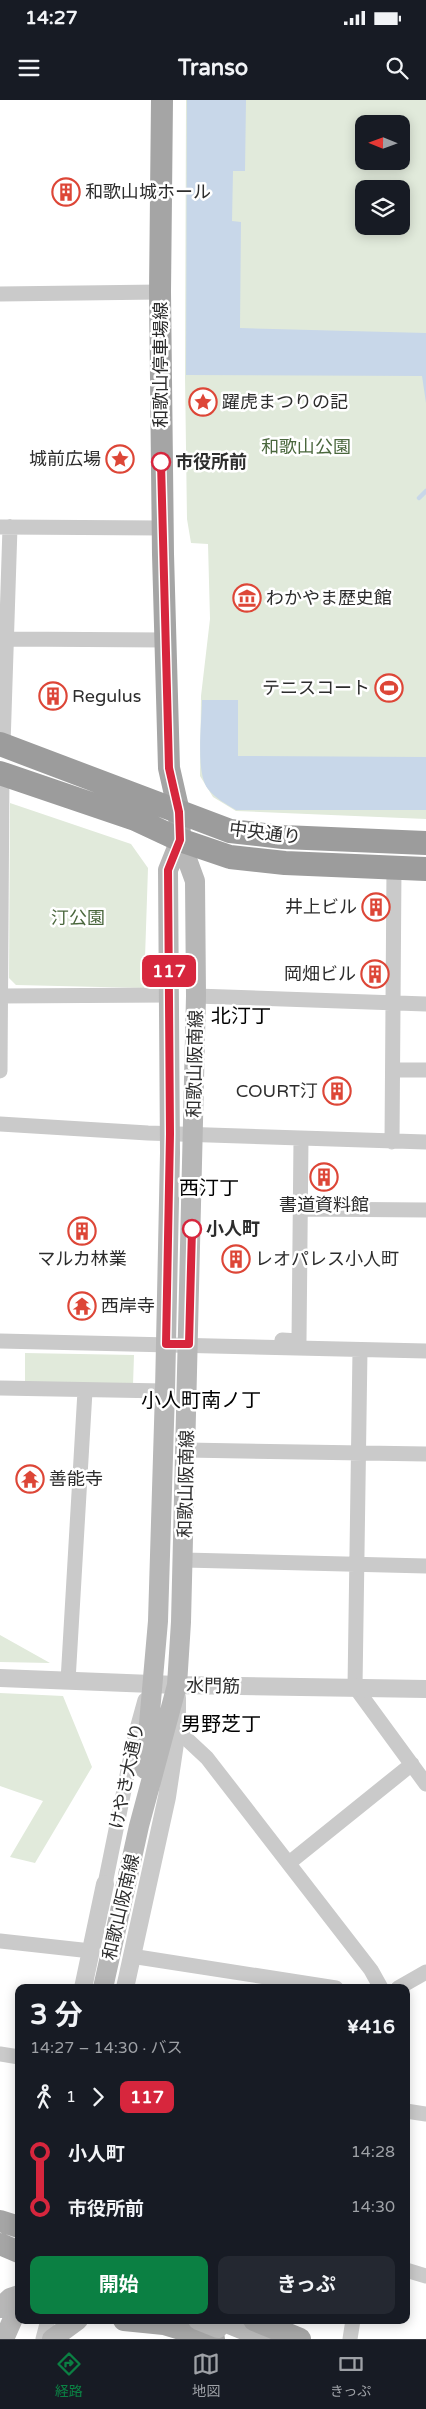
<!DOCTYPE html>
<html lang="ja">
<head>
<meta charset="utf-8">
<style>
  :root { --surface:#171b24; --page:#242831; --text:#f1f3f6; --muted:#9ea1a6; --line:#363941; --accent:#0b8043 }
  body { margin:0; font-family:"Varela Round","Noto Sans JP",sans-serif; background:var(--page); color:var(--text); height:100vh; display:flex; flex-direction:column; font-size:19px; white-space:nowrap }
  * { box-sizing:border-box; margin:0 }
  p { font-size:16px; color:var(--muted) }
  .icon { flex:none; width:28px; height:28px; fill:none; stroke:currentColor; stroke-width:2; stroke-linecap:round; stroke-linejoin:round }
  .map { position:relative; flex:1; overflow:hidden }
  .sheet { position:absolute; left:15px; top:1884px; width:395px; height:340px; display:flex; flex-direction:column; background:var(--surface); border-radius:10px; box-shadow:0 2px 12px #0003 }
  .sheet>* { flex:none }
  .badge { padding:0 10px; border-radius:8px; font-size:18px; line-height:32px }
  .needle { width:32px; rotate:271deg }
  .tools { position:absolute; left:355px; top:15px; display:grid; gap:10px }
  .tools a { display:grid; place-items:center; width:55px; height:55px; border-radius:10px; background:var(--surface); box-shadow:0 2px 12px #0003; font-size:25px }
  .map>.badge { position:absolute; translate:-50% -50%; box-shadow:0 0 0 2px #fff }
  .legs { display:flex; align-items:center; gap:8px; height:55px; padding:0 15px; font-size:16px }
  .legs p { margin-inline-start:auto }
  .overview { display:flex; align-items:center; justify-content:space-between; height:85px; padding:0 15px }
  h1 { font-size:28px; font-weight:700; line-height:38px }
  .action { display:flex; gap:10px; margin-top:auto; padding:10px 15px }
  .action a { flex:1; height:58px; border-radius:10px; background:var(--accent); color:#fff; font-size:20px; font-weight:700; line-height:58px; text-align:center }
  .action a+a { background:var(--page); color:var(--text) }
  ul { padding:0 15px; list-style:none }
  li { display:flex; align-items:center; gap:18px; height:55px; font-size:19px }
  li i { display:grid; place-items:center; width:8px; height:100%; margin:0 6px; background:currentColor }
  li i::after { content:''; width:12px; height:12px; margin:-6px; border:4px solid; border-radius:50%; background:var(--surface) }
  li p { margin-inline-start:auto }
  li:first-child i { background:linear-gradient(#0000 50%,currentColor 0) }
  li:last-child i { background:linear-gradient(currentColor 50%,#0000 0) }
  .status { display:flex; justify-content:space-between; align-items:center; height:35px; padding:0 25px; background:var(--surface); direction:ltr }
  .status svg { height:14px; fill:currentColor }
  header { display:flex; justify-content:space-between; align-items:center; height:65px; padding:0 15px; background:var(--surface); font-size:22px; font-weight:700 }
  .dock { display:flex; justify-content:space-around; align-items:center; height:70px; border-top:1px solid var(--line); background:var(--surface); font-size:14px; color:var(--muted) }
  .dock a { display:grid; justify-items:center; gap:2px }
  .dock .on { color:var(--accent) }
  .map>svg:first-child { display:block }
  .green { fill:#e1eadb; fill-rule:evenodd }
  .water { fill:#c8d7e9 }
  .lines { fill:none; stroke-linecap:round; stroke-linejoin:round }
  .stream { stroke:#c8d7e9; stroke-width:4.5 }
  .minor { stroke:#cacaca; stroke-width:15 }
  .tertiary { stroke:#cacaca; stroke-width:18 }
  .secondary { stroke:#b7b7b7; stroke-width:20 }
  .primary { stroke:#a5a5a5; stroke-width:22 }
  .trunk { stroke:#9c9c9c; stroke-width:24 }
  .secondary-bridge { stroke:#b7b7b7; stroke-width:20 }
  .line-1-casing { stroke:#fff; stroke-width:11 }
  .line-1 { stroke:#d7263d; stroke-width:8 }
  .stop-1-dot { fill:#fff; stroke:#d7263d; stroke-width:2.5 }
  .labels { text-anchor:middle; stroke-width:5; stroke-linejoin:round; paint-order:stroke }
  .poi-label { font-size:18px; fill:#2d2d2d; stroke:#fff; text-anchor:start }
  .street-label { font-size:18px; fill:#2d2d2d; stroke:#fff }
  .park-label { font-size:18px; fill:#4a673d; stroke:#fff }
  .stop-label { font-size:18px; font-weight:bold; fill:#2d2d2d; stroke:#fff; text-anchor:start }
  .quarter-label { font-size:20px; fill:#000; stroke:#fff }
</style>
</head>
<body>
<div class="status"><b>14:27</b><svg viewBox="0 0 49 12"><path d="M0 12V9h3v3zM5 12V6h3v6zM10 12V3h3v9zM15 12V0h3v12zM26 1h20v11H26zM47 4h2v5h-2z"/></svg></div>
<header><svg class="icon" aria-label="menu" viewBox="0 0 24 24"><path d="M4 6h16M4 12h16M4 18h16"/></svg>Transo<svg class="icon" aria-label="search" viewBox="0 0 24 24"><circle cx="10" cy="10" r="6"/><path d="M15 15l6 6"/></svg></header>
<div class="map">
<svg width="426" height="2239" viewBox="0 0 426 2239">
  <rect width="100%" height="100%" fill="#fff"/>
  <path class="green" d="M186,0H426V719L236,711L213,697L200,676L201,596L210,519L208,444L191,443L187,419L185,276ZM364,24H401V61H364ZM364,89H401V126H364Z
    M10,703L131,744L148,768L144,888L16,885L9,878Z
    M25,1253L134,1255L133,1285L25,1283Z
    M0,1535L50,1563L0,1562Z
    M0,1593L63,1596L92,1667L35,1763L10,1757L43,1701L0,1686Z"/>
  <path class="water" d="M187,0H246L245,71H233L232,121L241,122L240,228L426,233V303L422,276L186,275Z
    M202,600H238V656L426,657V710H236C226,704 215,698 208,689C195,673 202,621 202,600Z"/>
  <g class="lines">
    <path class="stream" d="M419,398L426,391"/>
    <path class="minor" d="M0,194L160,192
      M1,427L162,428
      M7,539L165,540
      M3,645L10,427
      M0,896L169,895
      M196,896L426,904
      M393,970H426
      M0,971L2,673
      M0,1024L148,1033L426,1042
      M392,1042L394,768
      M301,1109L426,1110
      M282,1240L299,1241L301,1039
      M0,1241L426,1251
      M360,1250L355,1587L426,1684
      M0,1288L165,1291
      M186,1350L426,1354
      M184,1460L426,1466
      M68,1581L85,1291
      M177,1630L207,1658L371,1870L381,1888
      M289,1763L412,1664
      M105,1784L135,1636L145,1600
      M0,1841L91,1851
      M131,1856L336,1888
      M398,1888L426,1872
      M0,1954L19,1957
      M406,2011L426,2014
      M406,2170L426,2176
      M43,2239L48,2220
      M350,2239L353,2220"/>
    <path class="tertiary" d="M0,1578L177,1585L426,1589
      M83,1888L105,1784
      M125,1888L167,1697L177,1630V1598"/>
    <path class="secondary" d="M145,1669L158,1521L165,1291L170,1053L168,770L180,740
      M103,1888L139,1726L177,1585L181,1522L196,896L195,781L180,740
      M0,2208L10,2198L19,2195
      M219,2220L266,2239
      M4,2239L19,2205
      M52,2239L78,2220"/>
    <path class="primary" d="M162,0L160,192L163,454L169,668L179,712L180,740
      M0,2121L19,2127
      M0,2144L19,2152
      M124,2220L164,2224L214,2239
      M254,2220L300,2239"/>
    <path class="trunk" d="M0,644L230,731L283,737L426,743
      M0,673L135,719L180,740L230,757L285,763L426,769"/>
    <path class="secondary-bridge" d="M198,2220L218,2228"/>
  </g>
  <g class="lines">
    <g class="line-1-casing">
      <path id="line-1" d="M161,362L169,668L179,712L180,740L168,770L170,1034L166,1244H189L192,1129"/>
    </g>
    <use href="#line-1" class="line-1"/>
  </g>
  <defs>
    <g id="building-ring" transform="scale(1.4375)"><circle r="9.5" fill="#fff" stroke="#dd4637" stroke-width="1.5"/><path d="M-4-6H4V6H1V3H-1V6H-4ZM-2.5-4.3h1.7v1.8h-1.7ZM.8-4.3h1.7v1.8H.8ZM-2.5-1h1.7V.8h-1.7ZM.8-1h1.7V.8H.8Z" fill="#dd4637"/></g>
    <g id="sight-ring" transform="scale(1.4375)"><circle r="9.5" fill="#fff" stroke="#dd4637" stroke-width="1.5"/><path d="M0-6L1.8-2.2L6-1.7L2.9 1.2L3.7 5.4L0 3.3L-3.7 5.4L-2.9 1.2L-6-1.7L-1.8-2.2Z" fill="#dd4637"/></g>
    <g id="museum-ring" transform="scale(1.4375)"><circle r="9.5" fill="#fff" stroke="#dd4637" stroke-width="1.5"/><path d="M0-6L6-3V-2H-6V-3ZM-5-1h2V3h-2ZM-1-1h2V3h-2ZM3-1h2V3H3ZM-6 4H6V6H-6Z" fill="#dd4637"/></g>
    <g id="stadium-ring" transform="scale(1.4375)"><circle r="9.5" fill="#fff" stroke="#dd4637" stroke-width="1.5"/><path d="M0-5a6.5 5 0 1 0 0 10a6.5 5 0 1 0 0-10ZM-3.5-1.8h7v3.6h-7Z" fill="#dd4637"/></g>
    <g id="temple-ring" transform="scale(1.4375)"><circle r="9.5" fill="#fff" stroke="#dd4637" stroke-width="1.5"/><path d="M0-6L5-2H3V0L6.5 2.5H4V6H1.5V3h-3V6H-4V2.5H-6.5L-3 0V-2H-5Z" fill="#dd4637"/></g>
  </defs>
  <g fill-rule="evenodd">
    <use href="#building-ring" x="66" y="92"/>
    <use href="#sight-ring" x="203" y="302"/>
    <use href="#sight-ring" x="120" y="359"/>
    <use href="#museum-ring" x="247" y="498"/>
    <use href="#stadium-ring" x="389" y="588"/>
    <use href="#building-ring" x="53" y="596"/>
    <use href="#building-ring" x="376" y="807"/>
    <use href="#building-ring" x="375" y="874"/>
    <use href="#building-ring" x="337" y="991"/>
    <use href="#building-ring" x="324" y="1077"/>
    <use href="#building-ring" x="82" y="1131"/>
    <use href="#building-ring" x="236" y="1159"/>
    <use href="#temple-ring" x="82" y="1206"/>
    <use href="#temple-ring" x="30" y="1379"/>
  </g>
  <g class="stop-1-dot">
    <circle cx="161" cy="362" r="9"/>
    <circle cx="192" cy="1129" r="9"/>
  </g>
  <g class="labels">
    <g class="poi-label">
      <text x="85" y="98">和歌山城ホール</text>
      <text x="222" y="308">躍虎まつりの記</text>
      <text x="101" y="365" text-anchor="end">城前広場</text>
      <text x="266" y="504">わかやま歴史館</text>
      <text x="370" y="594" text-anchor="end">テニスコート</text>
      <text x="72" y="602">Regulus</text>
      <text x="357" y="813" text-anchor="end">井上ビル</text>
      <text x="356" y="880" text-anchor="end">岡畑ビル</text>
      <text x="318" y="997" text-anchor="end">COURT汀</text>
      <text x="324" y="1111" text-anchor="middle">書道資料館</text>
      <text x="82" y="1165" text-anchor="middle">マルカ林業</text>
      <text x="255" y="1165">レオパレス小人町</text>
      <text x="101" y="1212">西岸寺</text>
      <text x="49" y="1385">善能寺</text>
    </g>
    <g class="street-label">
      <text transform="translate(161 265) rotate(-90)" y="6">和歌山停車場線</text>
      <text transform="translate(265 733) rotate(7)" y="6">中央通り</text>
      <text transform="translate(195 964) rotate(-89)" y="6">和歌山阪南線</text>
      <text transform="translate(186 1384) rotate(-89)" y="6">和歌山阪南線</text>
      <text transform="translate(213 1586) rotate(1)" y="6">水門筋</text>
      <text transform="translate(127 1676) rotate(-78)" y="6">けやき大通り</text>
      <text transform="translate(121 1807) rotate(-77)" y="6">和歌山阪南線</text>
    </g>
    <g class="park-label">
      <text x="306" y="353">和歌山公園</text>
      <text x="78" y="824">汀公園</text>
    </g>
    <g class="stop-label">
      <text x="175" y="368">市役所前</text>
      <text x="206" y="1135">小人町</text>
    </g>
    <g class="quarter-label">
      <text x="241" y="923">北汀丁</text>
      <text x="209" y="1095">西汀丁</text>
      <text x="201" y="1307">小人町南ノ丁</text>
      <text x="221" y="1631">男野芝丁</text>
    </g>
  </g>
</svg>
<div class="tools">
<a><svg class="needle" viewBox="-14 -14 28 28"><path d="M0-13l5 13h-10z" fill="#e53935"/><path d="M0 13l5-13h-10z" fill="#9ea1a6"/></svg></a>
<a><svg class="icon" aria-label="layers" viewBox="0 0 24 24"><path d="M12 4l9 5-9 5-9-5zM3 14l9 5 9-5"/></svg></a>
</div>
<b class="badge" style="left:169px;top:871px;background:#d7263d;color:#fff">117</b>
<section class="sheet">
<div class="overview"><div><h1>3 分</h1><p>14:27 – 14:30 · バス</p></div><b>¥416</b></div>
<div class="legs"><svg class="icon" aria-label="walk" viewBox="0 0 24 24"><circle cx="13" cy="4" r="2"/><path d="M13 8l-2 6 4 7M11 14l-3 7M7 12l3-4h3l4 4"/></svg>1<svg class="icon" aria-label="forward" viewBox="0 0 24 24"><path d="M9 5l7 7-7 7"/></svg><b class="badge" style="background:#d7263d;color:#fff">117</b></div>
<ul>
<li><i style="color:#d7263d"></i><b>小人町</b><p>14:28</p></li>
<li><i style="color:#d7263d"></i><b>市役所前</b><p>14:30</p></li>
</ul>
<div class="action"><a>開始</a><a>きっぷ</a></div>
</section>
</div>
<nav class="dock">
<a class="on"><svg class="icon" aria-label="directions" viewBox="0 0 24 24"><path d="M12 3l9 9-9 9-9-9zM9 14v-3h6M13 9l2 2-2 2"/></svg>経路</a>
<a><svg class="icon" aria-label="map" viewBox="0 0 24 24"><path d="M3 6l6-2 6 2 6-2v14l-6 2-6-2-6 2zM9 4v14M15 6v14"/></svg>地図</a>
<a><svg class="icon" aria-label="tickets" viewBox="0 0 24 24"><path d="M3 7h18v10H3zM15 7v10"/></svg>きっぷ</a>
</nav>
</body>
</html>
